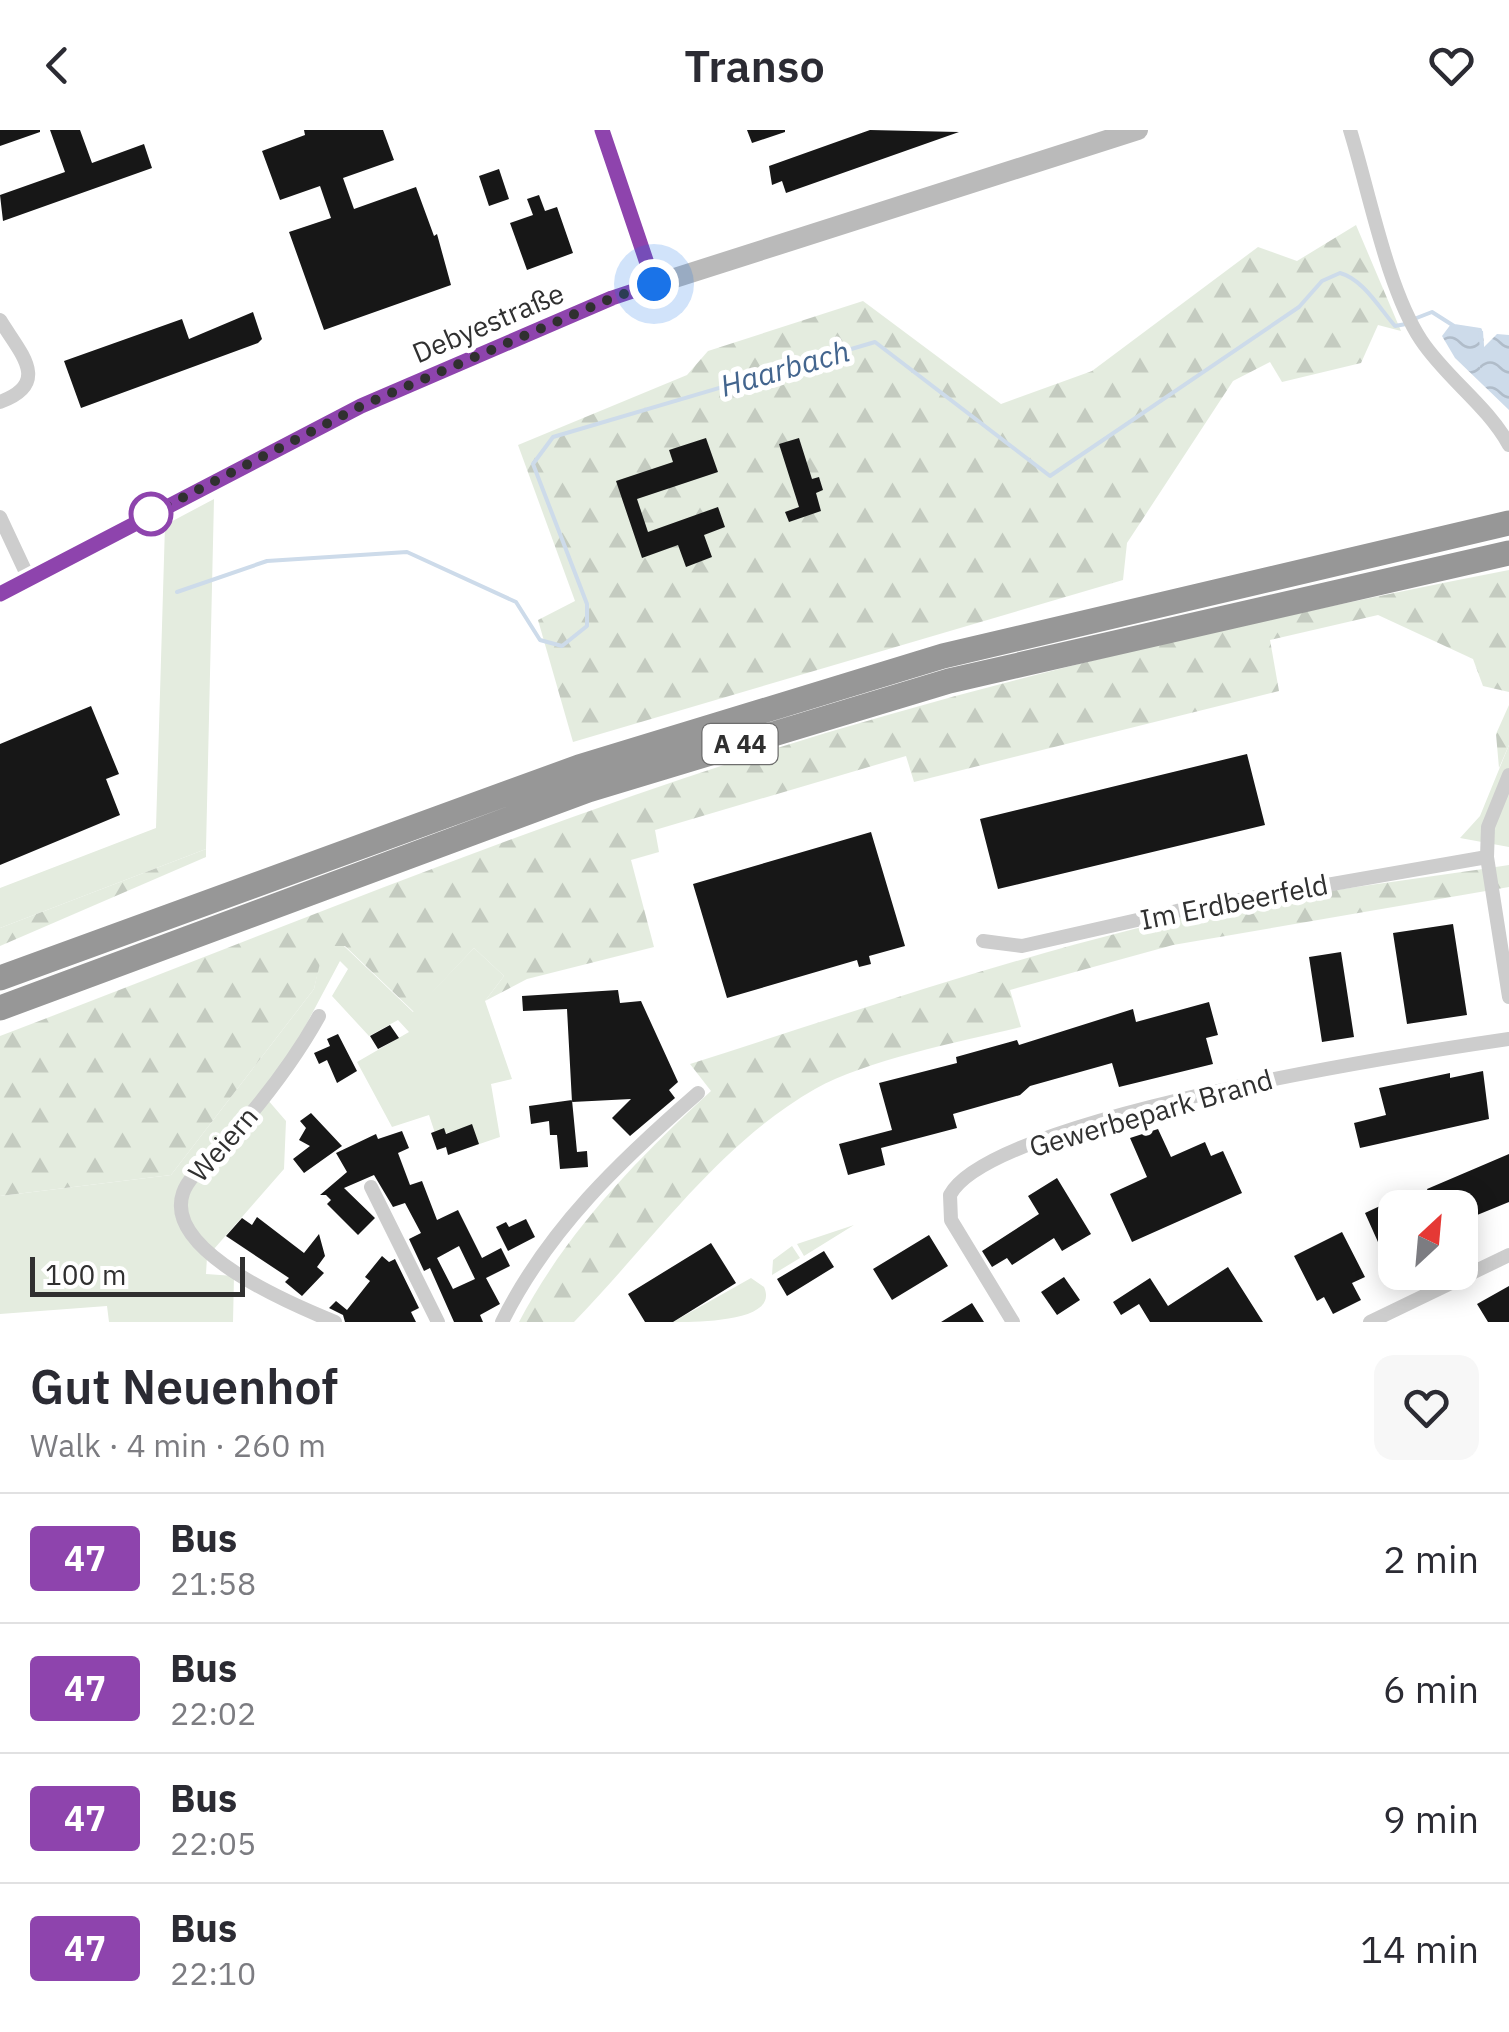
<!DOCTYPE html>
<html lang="en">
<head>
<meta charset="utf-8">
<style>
  :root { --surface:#fff; --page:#f7f7f7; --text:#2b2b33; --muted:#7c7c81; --line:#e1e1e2 }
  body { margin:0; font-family:"IBM Plex Sans",sans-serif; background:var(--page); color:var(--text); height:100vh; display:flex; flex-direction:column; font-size:38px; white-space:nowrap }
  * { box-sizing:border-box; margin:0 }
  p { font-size:32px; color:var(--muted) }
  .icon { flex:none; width:55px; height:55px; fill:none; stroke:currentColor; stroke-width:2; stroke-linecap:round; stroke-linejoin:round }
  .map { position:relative; height:1192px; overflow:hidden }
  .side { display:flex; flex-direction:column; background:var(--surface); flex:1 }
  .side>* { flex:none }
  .badge { padding:0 20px; border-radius:8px; font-size:35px; line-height:65px }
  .needle { width:65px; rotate:26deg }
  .tools { position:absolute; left:1378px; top:1060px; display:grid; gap:20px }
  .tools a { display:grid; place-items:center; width:100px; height:100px; border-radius:20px; background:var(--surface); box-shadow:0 5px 25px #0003; font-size:50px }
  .scale { position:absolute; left:30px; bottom:25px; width:215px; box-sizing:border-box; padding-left:10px; border:5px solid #303030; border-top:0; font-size:28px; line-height:35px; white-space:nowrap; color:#303030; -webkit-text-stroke:8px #fff; paint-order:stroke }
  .you { position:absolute; width:50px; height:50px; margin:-25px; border:8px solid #fff; border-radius:50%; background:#1a73e8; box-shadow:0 0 0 15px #1a73e833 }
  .map>.badge { position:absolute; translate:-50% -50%; box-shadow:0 0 0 5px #fff }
  .round { display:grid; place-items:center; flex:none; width:105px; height:105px; border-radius:20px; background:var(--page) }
  .head { display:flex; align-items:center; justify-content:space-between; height:170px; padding:0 30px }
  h1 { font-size:48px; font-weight:600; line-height:75px }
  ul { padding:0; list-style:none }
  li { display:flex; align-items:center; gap:30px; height:130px; padding:0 30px; border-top:2px solid var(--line) }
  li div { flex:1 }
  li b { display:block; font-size:38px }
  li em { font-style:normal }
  li .badge { min-width:110px; font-weight:700; text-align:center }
  header { display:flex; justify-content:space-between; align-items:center; height:130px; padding:0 30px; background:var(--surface); font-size:45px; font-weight:600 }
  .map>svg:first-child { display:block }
  .grass { fill:#e4ecdf }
  .forest { fill:url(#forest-firs) }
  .water { fill:url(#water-waves) }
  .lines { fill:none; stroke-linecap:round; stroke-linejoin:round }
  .stream { stroke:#cddbea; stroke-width:4 }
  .building { fill:#171717; fill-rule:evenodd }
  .street { stroke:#cdcdcd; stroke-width:14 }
  .secondary { stroke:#bababa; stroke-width:20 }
  .highway { stroke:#979797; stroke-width:25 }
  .line-casing { stroke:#fff; stroke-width:22 }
  .line { stroke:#8e44ad; stroke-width:15 }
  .walk { stroke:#303030; stroke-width:10; stroke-dasharray:0 18 }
  .stop-dot { fill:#fff; stroke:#8e44ad; stroke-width:5 }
  .labels { text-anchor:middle; stroke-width:10; stroke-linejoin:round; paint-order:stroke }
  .shield { fill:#fff; stroke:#6e6e6e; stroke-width:2.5 }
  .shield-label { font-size:25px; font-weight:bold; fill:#303030 }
  .street-label { font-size:28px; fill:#303030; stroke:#fff }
  .water-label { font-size:30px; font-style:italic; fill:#43658e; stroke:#fff }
</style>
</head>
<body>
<header><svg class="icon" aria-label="back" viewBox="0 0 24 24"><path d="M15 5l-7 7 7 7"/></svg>Transo<svg class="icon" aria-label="heart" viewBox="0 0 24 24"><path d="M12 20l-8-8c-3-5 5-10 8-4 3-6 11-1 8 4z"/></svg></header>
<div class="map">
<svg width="1509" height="1192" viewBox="0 0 1509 1192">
  <defs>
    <pattern id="forest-firs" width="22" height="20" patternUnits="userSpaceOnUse" patternTransform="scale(2.5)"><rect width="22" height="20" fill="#e4ecdf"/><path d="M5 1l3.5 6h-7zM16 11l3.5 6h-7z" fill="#c4cbc0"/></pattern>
    <pattern id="water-waves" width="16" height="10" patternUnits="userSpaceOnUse" patternTransform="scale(2.5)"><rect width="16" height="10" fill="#cddbea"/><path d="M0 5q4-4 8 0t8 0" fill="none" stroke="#b0bcc9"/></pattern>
  </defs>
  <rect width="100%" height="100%" fill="#fff"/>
  <path class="grass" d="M214,369L206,719L0,798V758L156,698L165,395Z
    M1509,615V717L1460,708L1480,686Z
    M323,816H344L413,882L474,818L504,846L485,871L512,949L491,954L500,1007L456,1022L450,1002L436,1006L429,985L392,997L357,932L409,902L398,890L369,906L332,866L348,839L340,831L291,923L261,962L286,991L284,1039L207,1127L206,1144L234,1146L233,1192H109L107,1176L0,1184V1066L171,1045L314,859Z
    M854,1095L804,1126L797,1114Z
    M792,1116L800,1128L772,1145L773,1130Z
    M751,1148L764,1157C780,1192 698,1192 673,1192Z"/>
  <path class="forest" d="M1356,95L1401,201L1378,195L1361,233L1282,252L1270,232L1233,251L1127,413L1123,450L573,612L538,490L575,471L518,315L687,245L708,221L863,171L1001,274L1092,241L1258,117L1297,131Z
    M1509,440V562L1483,556L1473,529L1378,485L1270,510L1279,561L914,652L906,626L655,700L659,722L631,730L654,817L527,849L485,871L504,846L474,818L414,882L345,816H324L314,859L171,1045L0,1066V906C210,826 419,740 632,666C917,566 1213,498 1509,440Z
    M1509,575V615L1499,638L1496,604Z
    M206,719V727L0,816V798Z
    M1509,735V757L1173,815L1010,860L1021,897C962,911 866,930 815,959C717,1015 652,1112 574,1192H519C567,1101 636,1030 711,961L690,934C837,887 983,837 1134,799C1256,768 1384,754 1509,735Z"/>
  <path class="water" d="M1451,194L1483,201L1484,217L1497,204L1509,205V280L1455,228L1442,206Z"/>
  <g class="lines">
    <path class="stream" d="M1414,189L1432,182L1454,196L1480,200L1482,218
      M177,462L267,431L407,422L516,472L540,510L562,516L587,496V474L533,334L553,307L875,212L1050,346L1299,177L1322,151L1340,143C1363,149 1380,179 1395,196L1406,194"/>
  </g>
  <path class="building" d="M0,0H40V2L0,16Z
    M50,0H80L92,33L144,14L152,38L3,91L0,65L65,42Z
    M304,0H383L394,30L343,48L354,79L416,57L434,106L437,104L451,155L324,200L289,102L331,88L320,56L280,70L262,21L305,5Z
    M747,0H785V2L752,13Z
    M870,0L959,2L786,63L782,51L772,55L769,36Z
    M499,39L509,69L489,76L479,46Z
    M539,65L545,81L557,77L573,123L527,140L510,93L533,85L527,69Z
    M253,182L262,209L258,213L81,278L64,231L182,189L189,209Z
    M706,308L718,342L637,369L648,402L718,377L725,397L704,405L712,427L686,437L678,415L642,428L616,351L673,332L669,320Z
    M799,308L812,349L819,347L823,360L816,363L821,381L789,392L785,382L799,377L779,314Z
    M91,576L119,644L106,649L120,685L0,735V614Z
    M1247,624L1265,695L998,759L980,689Z
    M871,702L905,816L869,826L871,834L859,837L857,830L727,868L693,754Z
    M1453,794L1467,885L1407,894L1393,803Z
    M1341,822L1354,907L1322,912L1309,827Z
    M618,860L620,873L641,871L678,952L669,960L675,968L630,1006L612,988L631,969L572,972L567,879L523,881L522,866Z
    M1209,872L1218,905L1206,908L1213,934L1119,957L1112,933L1030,956L1020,965L953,984L957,998L881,1018L885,1035L848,1045L839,1014L892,1000L879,953L957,933L956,927L1017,910L1019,915L1133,879L1136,892Z
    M390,895L399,908L378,919L370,906Z
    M338,904L357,941L337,953L327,930L319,934L314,923L330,916L327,909Z
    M1483,941L1489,989L1360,1018L1354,993L1386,985L1379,958L1450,943V948Z
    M572,970L577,1022L587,1021L588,1037L560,1039L557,1005H550L549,991L531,994L529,976Z
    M311,983L342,1016L304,1043L293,1029L310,1016L299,1010L306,998L300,991Z
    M472,994L479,1014L448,1025L446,1017L437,1020L431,1003L444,998L446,1004Z
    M1158,999L1171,1027L1205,1012L1211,1026L1223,1021L1242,1063L1132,1112L1110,1064L1147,1047L1130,1008Z
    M402,1001L409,1018L398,1023L410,1055L422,1051L437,1090L458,1080L482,1128L501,1118L510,1136L486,1148L500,1174L480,1185L483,1192H454L430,1138L424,1141L409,1109L421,1103L405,1073L393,1077L374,1045L344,1058L375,1088L358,1105L327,1074L331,1070L326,1065H320L347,1042L336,1023L376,1004L378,1009ZM459,1116L475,1149L453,1159L437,1128Z
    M1509,1024V1072L1460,1092V1078H1434L1427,1059Z
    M1057,1048L1091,1104L1062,1121L1054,1108L1012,1135L1007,1128L992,1137L982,1121L1039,1084L1028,1066Z
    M1395,1069V1150L1365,1083Z
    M257,1087L304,1123L319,1104L325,1126L317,1137L324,1143L302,1166L285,1152L289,1148L226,1106L242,1088L252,1095Z
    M526,1089L535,1107L508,1121L496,1097L506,1092L509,1097Z
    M1342,1102L1365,1147L1352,1153L1361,1170L1333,1184L1324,1167L1317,1171L1294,1126Z
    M929,1105L948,1136L892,1170L873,1139Z
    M711,1113L736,1153L673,1192H645L628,1164Z
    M824,1121L834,1137L787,1166L777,1149Z
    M382,1126L389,1132L395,1129L419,1178L411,1182L416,1192H345L343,1185L329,1178L336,1171L347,1180L370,1151L365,1147Z
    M1228,1137L1263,1192H1150L1139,1174L1121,1185L1113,1172L1150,1148L1168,1176Z
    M1064,1147L1080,1170L1057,1185L1041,1162Z
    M1509,1156V1192H1488L1477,1174Z
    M972,1173L984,1192H941Z"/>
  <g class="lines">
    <path class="street" d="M1350,0C1369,61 1387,158 1421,210C1447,249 1486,274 1509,315
      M0,190C20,223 52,253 0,272
      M0,387L29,449
      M1509,645L1488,697L1487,727L1509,867
      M983,811L1022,816L1177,781L1487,727
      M319,886C293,933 259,976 223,1016C210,1031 189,1045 183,1063C163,1121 293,1175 335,1192
      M371,1057L438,1192
      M502,1192C548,1099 621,1030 698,963
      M1013,1192L951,1090L950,1065C991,987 1413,923 1509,909
      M1370,1192L1509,1125"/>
    <path class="secondary" d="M602,0L654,155
      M0,464L361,276L612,168L1138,0"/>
    <path class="highway" d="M0,848L579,637L943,526L1509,393
      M0,878L588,660L949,551L1509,423"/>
  </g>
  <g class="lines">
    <g class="line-casing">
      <path id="line" d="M0,464L361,276L612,168L654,154L602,0"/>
    </g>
    <use href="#line" class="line"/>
    <path class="walk" d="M151,384L361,276L612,168L654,154"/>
  </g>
  <circle class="stop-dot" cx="151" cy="384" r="20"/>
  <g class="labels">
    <rect class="shield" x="702.5" y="594" width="75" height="40" rx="8"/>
    <g class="shield-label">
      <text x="740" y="623">A 44</text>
    </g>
    <g class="street-label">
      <text transform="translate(488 193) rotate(-23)" y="10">Debyestraße</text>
      <text transform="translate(1234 772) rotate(-11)" y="10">Im Erdbeerfeld</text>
      <text transform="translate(1151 983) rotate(-16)" y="10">Gewerbepark Brand</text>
      <text transform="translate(223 1014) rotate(-49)" y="10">Weiern</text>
    </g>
    <g class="water-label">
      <text transform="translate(785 239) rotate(-16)" y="10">Haarbach</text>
    </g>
  </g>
</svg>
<div class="tools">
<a><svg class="needle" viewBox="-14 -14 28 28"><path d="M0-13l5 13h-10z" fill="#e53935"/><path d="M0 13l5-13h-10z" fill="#7c7c81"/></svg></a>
</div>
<div class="scale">100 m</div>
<div class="you" style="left:654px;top:154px"></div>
</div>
<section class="side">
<div class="head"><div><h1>Gut Neuenhof</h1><p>Walk · 4 min · 260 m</p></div><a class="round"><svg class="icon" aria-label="heart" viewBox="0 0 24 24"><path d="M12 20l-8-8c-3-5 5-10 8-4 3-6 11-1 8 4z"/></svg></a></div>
<ul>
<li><span class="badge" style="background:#8e44ad;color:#fff">47</span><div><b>Bus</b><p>21:58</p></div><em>2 min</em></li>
<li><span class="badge" style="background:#8e44ad;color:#fff">47</span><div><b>Bus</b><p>22:02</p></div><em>6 min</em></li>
<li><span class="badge" style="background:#8e44ad;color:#fff">47</span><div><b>Bus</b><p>22:05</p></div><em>9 min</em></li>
<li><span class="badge" style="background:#8e44ad;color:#fff">47</span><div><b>Bus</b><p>22:10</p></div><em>14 min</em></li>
</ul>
</section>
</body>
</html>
